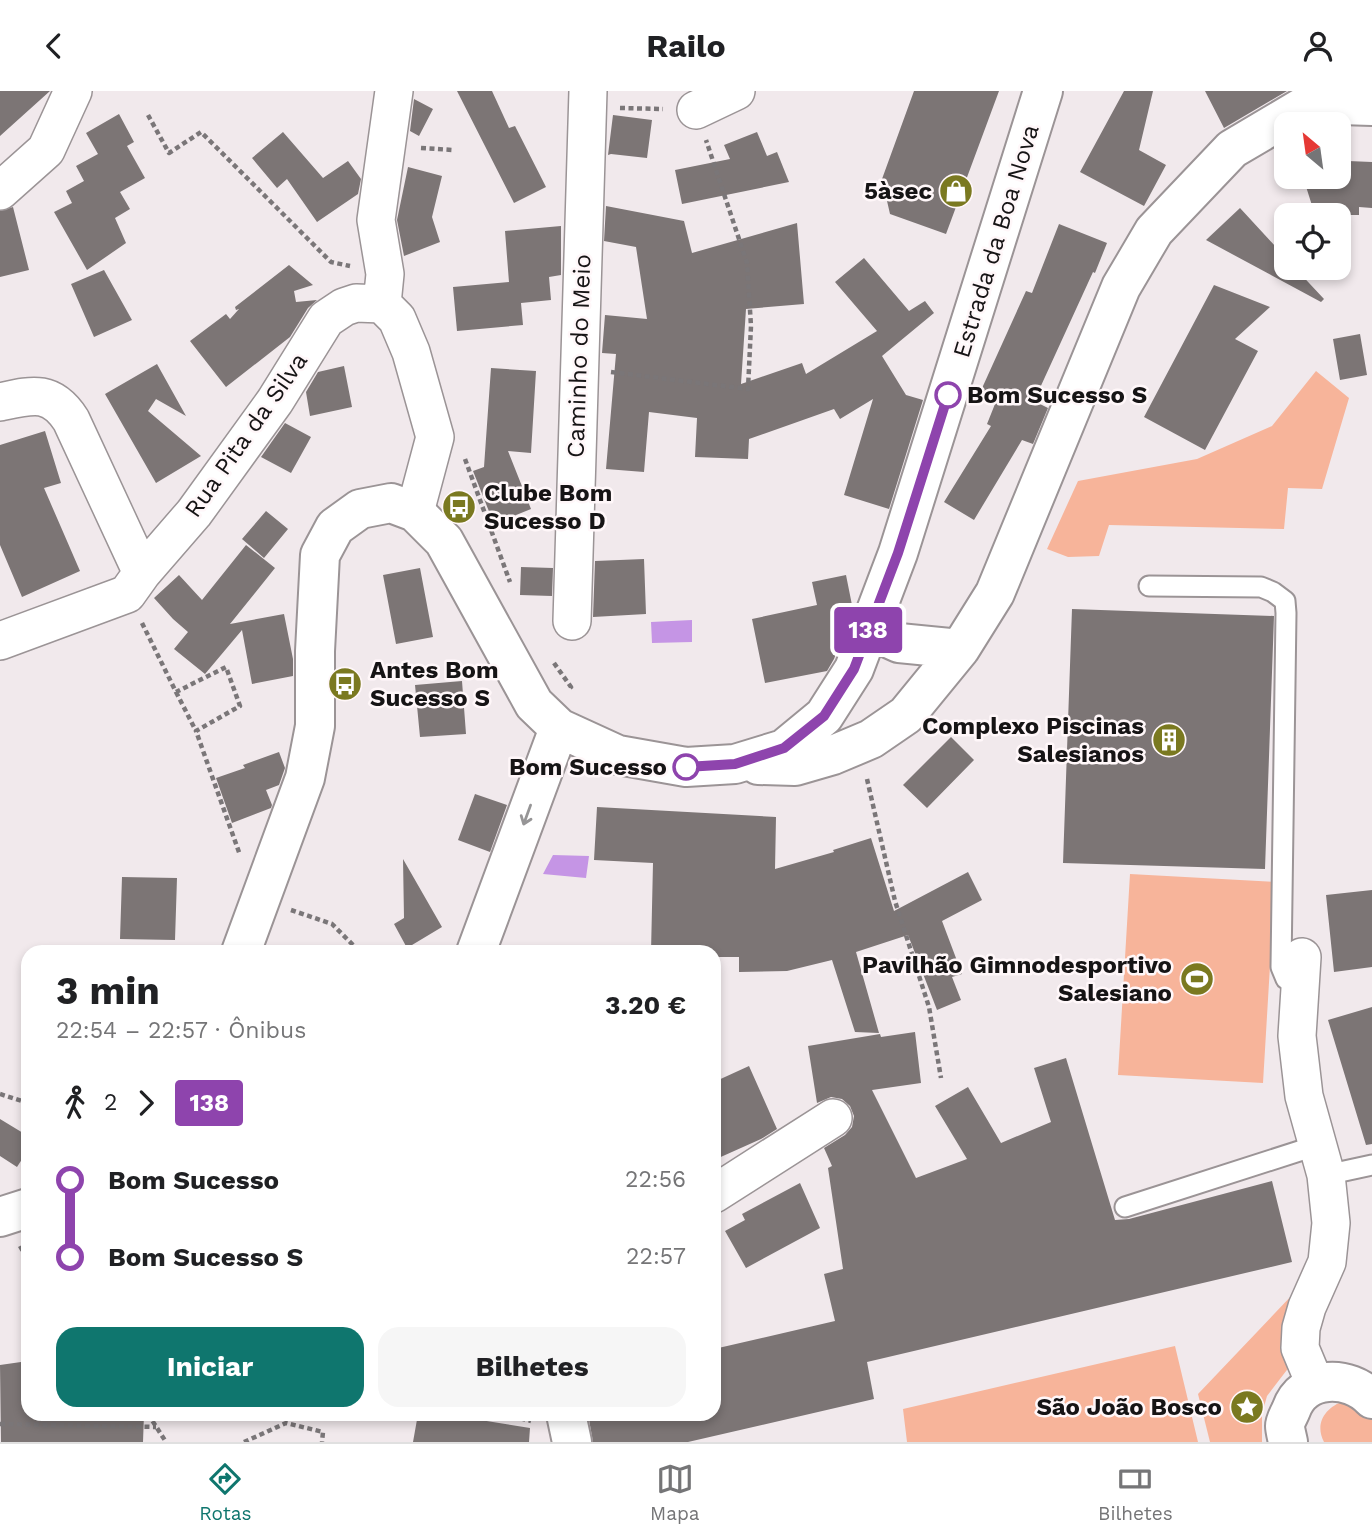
<!DOCTYPE html>
<html lang="pt">
<head>
<meta charset="utf-8">
<style>
  :root { --surface:#fff; --page:#f6f6f6; --text:#202124; --muted:#757577; --line:#e0e0e0; --accent:#0f766e }
  body { margin:0; font-family:"Work Sans",sans-serif; background:var(--page); color:var(--text); height:100vh; display:flex; flex-direction:column; font-size:26px; white-space:nowrap }
  * { box-sizing:border-box; margin:0 }
  p { font-size:23px; color:var(--muted) }
  .icon { flex:none; width:38px; height:38px; fill:none; stroke:currentColor; stroke-width:2; stroke-linecap:round; stroke-linejoin:round }
  .map { position:relative; flex:1; overflow:hidden }
  .details { position:absolute; left:21px; top:854px; width:700px; height:476px; display:flex; flex-direction:column; background:var(--surface); border-radius:21px; box-shadow:0 4px 10px #0003 }
  .details>* { flex:none }
  .badge { padding:0 14px; border-radius:5px; font-size:24px; line-height:46px }
  .needle { width:46px; rotate:331deg }
  .tools { position:absolute; left:1274px; top:21px; display:grid; gap:14px }
  .tools a { display:grid; place-items:center; width:77px; height:77px; border-radius:14px; background:var(--surface); box-shadow:0 4px 10px #0003; font-size:35px }
  .map>.badge { position:absolute; translate:-50% -50%; box-shadow:0 0 0 4px #fff }
  .legs { display:flex; align-items:center; gap:10px; height:77px; padding:0 35px; font-size:23px }
  .legs p { margin-inline-start:auto }
  .headline { display:flex; align-items:center; justify-content:space-between; height:119px; padding:0 35px }
  h1 { font-size:38px; font-weight:700; line-height:52px }
  .primary-button { display:flex; gap:14px; margin-top:auto; padding:14px 35px }
  .primary-button a { flex:1; height:80px; border-radius:21px; background:var(--accent); color:#fff; font-size:28px; font-weight:700; line-height:80px; text-align:center }
  .primary-button a+a { background:var(--page); color:var(--text) }
  ul { padding:0 35px; list-style:none }
  li { display:flex; align-items:center; gap:24px; height:77px; font-size:26px }
  li i { display:grid; place-items:center; width:10px; height:100%; margin:0 9px; background:currentColor }
  li i::after { content:''; width:18px; height:18px; margin:-9px; border:5px solid; border-radius:50%; background:var(--surface) }
  li p { margin-inline-start:auto }
  li:first-child i { background:linear-gradient(#0000 50%,currentColor 0) }
  li:last-child i { background:linear-gradient(currentColor 50%,#0000 0) }
  header { display:flex; justify-content:space-between; align-items:center; height:91px; padding:0 35px; background:var(--surface); font-size:32px; font-weight:700 }
  .tab-bar { display:flex; justify-content:space-around; align-items:center; height:98px; border-top:2px solid var(--line); background:var(--surface); font-size:19px; color:var(--muted) }
  .tab-bar a { display:grid; justify-items:center; gap:4px }
  .tab-bar .selected { color:var(--accent) }
  .map>svg:first-child { display:block }
  .green { fill:#f7b49a }
  .water { fill:#c595e5 }
  .building { fill:#7c7575 }
  .lines { fill:none; stroke-linecap:round; stroke-linejoin:round }
  .lane-casing { stroke:#9b9496; stroke-width:23 }
  .street-casing { stroke:#9b9496; stroke-width:40 }
  .secondary-casing { stroke:#9b9496; stroke-width:42 }
  .path { stroke:#7a7678; stroke-width:4.5; stroke-dasharray:5 3.5; stroke-linecap:butt }
  .lane { stroke:#fff; stroke-width:19 }
  .street { stroke:#fff; stroke-width:37 }
  .secondary { stroke:#fff; stroke-width:38 }
  .oneway { stroke:#969596 }
  .line-1-casing { stroke:#fff; stroke-width:16 }
  .line-1 { stroke:#8e44ad; stroke-width:10 }
  .stop-1-dot { fill:#fff; stroke:#8e44ad; stroke-width:3.5 }
  .labels { text-anchor:middle; stroke-width:5; stroke-linejoin:round; paint-order:stroke }
  .poi-label { font-size:24px; font-weight:bold; fill:#161415; stroke:#fff7f9; text-anchor:end }
  .street-label { font-size:24px; fill:#161415; stroke:#fff7f9 }
  .stop-label { font-size:24px; font-weight:bold; fill:#161415; stroke:#fff7f9; text-anchor:start }
</style>
</head>
<body>
<header><svg class="icon" aria-label="back" viewBox="0 0 24 24"><path d="M15 5l-7 7 7 7"/></svg>Railo<svg class="icon" aria-label="person" viewBox="0 0 24 24"><circle cx="12" cy="8" r="4"/><path d="M4 21q1-7 8-7t8 7"/></svg></header>
<div class="map">
<svg width="1372" height="1351" viewBox="0 0 1372 1351">
  <rect width="100%" height="100%" fill="#f1e9ec"/>
  <path class="green" d="M1316,280L1349,307L1322,398L1288,397L1284,438L1109,434L1099,465L1068,466L1047,458L1078,390L1197,368L1272,335Z
    M1130,783L1275,791L1263,992L1118,984Z
    M1294,1202L1293,1271L1267,1305L1262,1323V1351H1210L1198,1303Z
    M1175,1255L1198,1351H907L903,1318Z
    M1344,1310L1372,1323V1351H1324C1314,1332 1326,1316 1344,1310Z"/>
  <path class="water" d="M692,529V551L652,552L651,531Z
    M553,764L589,765L586,787L543,783Z"/>
  <path class="building" d="M0,0H50L0,45Z
    M457,0H492L509,37L515,35L546,96L514,112Z
    M914,0H999L946,143L890,123L882,88Z
    M1124,0H1153L1139,59L1166,74L1144,115L1080,81Z
    M1205,0H1287L1224,37Z
    M414,8L433,18L419,45L410,40Z
    M119,23L134,51L127,55L145,87L120,101L130,118L115,127L126,152L87,179L54,121L72,112L66,100L84,90L76,75L98,63L86,42Z
    M613,24L652,29L647,67L611,63L608,64Z
    M283,41L323,87L348,70L361,88L358,103L317,131L287,88L277,97L252,67Z
    M757,41L767,65L777,61L789,91L682,113L675,79L730,68L724,54Z
    M1348,70L1372,71V117L1359,116V124H1315L1303,86H1348Z
    M408,76L442,85L432,126L440,151L404,165L397,129Z
    M606,115L684,130L692,162L797,132L804,213L746,218L741,293L802,272L806,283L877,240L835,191L864,167L909,220L925,210L934,222L882,265L906,304L923,309L889,418L844,404L873,308L840,328L834,318L749,348L748,368L695,366L697,327L649,321L644,381L606,378L616,263L602,262L605,224L647,228L636,156L604,150Z
    M13,116L29,179L0,186V120Z
    M1240,117L1286,167V177H1295L1324,208L1321,211L1206,149Z
    M1059,133L1107,152L1095,182L1093,181L1034,310L1048,317L1033,353L1022,349L974,429L944,411L991,335L987,333L995,313L978,306L1026,200L1032,202Z
    M561,135V184L549,186L551,209L521,212L523,234L457,240L453,196L509,191L505,140Z
    M289,174L313,194L294,200L296,211L317,209L308,217L290,246L226,296L190,250L226,223L230,228L239,218L236,219L235,216Z
    M104,179L132,229L94,246L71,193Z
    M1214,194L1270,216L1235,248L1258,260L1205,359L1144,326Z
    M1360,243L1367,284L1340,289L1333,248Z
    M157,273L186,325L156,308L148,320L201,365L156,392L105,303Z
    M344,275L352,316L310,325L306,301L318,281Z
    M491,277L536,280L531,362L508,360L531,418L494,433L473,380L484,376Z
    M285,332L311,346L291,382L261,366Z
    M45,340L61,392L44,397L80,480L22,506L0,454V354Z
    M266,420L288,438L264,467L242,448Z
    M246,454L275,477L230,533L284,523L293,568V585L252,593L242,539L205,583L174,558L188,541L173,528L154,507L179,484L202,509Z
    M644,468L646,523L593,526L595,470Z
    M521,476L553,477L552,505L520,504Z
    M420,477L433,546L396,553L383,484Z
    M846,484L853,519L834,568L827,580L765,592L752,528L817,514L812,491Z
    M1072,518L1274,525L1265,778L1063,772Z
    M462,590L466,643L420,646L415,594Z
    M951,646L974,669L927,717L903,694Z
    M279,661L285,677L279,694L266,699L272,714L271,717L232,732L216,687L245,677L243,674Z
    M475,703L507,714L490,761L458,749Z
    M597,716L776,726L775,778L834,761L833,759L871,747L894,820L968,781L982,809L942,830L962,883L952,886L961,909L937,919L908,844L856,861L879,942L855,941L832,869L787,880L739,881V866H714V861H651L653,772L594,769Z
    M403,768L442,836L407,857L394,833L404,827Z
    M122,786L177,787L175,849L120,848Z
    M1372,799V876L1334,881L1326,804Z
    M1372,916V1053L1366,1054L1328,929Z
    M915,941L921,992L872,999L916,1087L967,1068L935,1015L968,996L1001,1052L1051,1031L1034,977L1066,967L1115,1129L1129,1128L1272,1090L1292,1171L867,1271L874,1308L688,1351H593L588,1323H714V1258L835,1230L824,1183L843,1178L828,1077L832,1075L824,1057L845,1044L852,1036L854,1025L850,1015L842,1008L831,1006L817,1012L808,955L880,943L881,946Z
    M749,975L777,1038L761,1048L714,1069V991Z
    M0,1028L28,1045V1059L17,1076L0,1065Z
    M800,1092L820,1137L746,1177L725,1140L745,1129L742,1123Z
    M28,1270V1323H144L143,1351H1L0,1274Z
    M418,1323H443L530,1337L529,1351H413Z"/>
  <g class="lines">
    <g class="lane-casing">
      <path id="lane" d="M1149,495L1261,496L1273,501L1285,510L1286,522L1281,876L1286,888L1299,896
        M1326,1084L1372,1074
        M1125,1116L1318,1054"/>
    </g>
    <g class="street-casing">
      <path id="street" d="M696,19L736,0
        M0,100L46,59L73,0
        M382,213L385,183L376,129L394,0
        M0,311C32,304 51,298 71,329L142,482
        M572,530L588,0
        M0,550L127,503L142,482L194,422L275,310L326,228L344,216L356,212L382,213L397,228L411,261L435,346L415,421
        M1302,866L1297,945L1304,1005L1326,1084L1331,1132L1327,1171L1307,1216L1301,1237L1300,1257L1315,1293
        M714,1103L833,1027"/>
    </g>
    <g class="secondary-casing">
      <path id="secondary" d="M868,538L899,552L960,558L995,502L1121,196L1154,140L1232,58L1308,13L1372,15
        M758,674L795,675L833,664L871,648L906,624L960,558
        M241,861L305,687L315,635V560L320,464L335,436L360,418L391,412L415,421L444,450L534,613L559,637L618,664L686,676L735,673L784,658L824,625L854,578L898,462L1043,0
        M476,861L559,637
        M0,1126L28,1117
        M566,1323L572,1351
        M1288,1351C1287,1346 1285,1339 1285,1335C1285,1330 1289,1324 1291,1319C1303,1284 1349,1283 1372,1308"/>
    </g>
    <path class="path" d="M620,17L663,18
      M148,24L169,62L201,41L331,171L350,175
      M421,57L453,59
      M611,281L748,298L751,235L747,172L706,49
      M465,368L510,491
      M142,532L176,601L226,576L240,615L196,640L240,764
      M554,572L571,596L568,598
      M176,601L196,640
      M867,688L895,810L929,916L941,987
      M291,819L332,833L360,861
      M0,1003L28,1012
      M20,1155L28,1169
      M148,1323L166,1351
      M504,1323L531,1330
      M0,1333L156,1336
      M244,1351L286,1332L323,1341L322,1351"/>
    <use href="#lane" class="lane"/>
    <use href="#street" class="street"/>
    <use href="#secondary" class="secondary"/>
  </g>
  <defs><path id="oneway-shaft" d="M-6 0H5M1.5-3L5.5 0L1.5 3" fill="none" stroke-width="1.6" stroke-linecap="round" stroke-linejoin="round" transform="scale(1.75)"/></defs>
  <use class="oneway" href="#oneway-shaft" transform="translate(527 724) rotate(110)"/>
  <g class="lines">
    <g class="line-1-casing">
      <path id="line-1" d="M686,676L735,673L784,657L824,625L854,578L898,462L948,304"/>
    </g>
    <use href="#line-1" class="line-1"/>
  </g>
  <defs>
    <g id="shop-disc" transform="scale(1.75)"><circle r="9.5" fill="#7a7920" stroke="#fff7f9"/><path d="M-5-2.5h2.3a2.7 3.5 0 0 1 5.4 0H5L5.5 6h-11ZM-1.5-2.5h3a1.5 2.3 0 0 0-3 0Z" fill="#fff"/></g>
    <g id="bus-disc" transform="scale(1.75)"><circle r="9.5" fill="#7a7920" stroke="#fff7f9"/><path d="M-5-6H5V4H4V6H2V4H-2V6H-4V4H-5ZM-3.5-4V0h7V-4ZM-3.5 1.2v1.5H-2V1.2ZM2 1.2v1.5H3.5V1.2Z" fill="#fff"/></g>
    <g id="building-disc" transform="scale(1.75)"><circle r="9.5" fill="#7a7920" stroke="#fff7f9"/><path d="M-4-6H4V6H1V3H-1V6H-4ZM-2.5-4.3h1.7v1.8h-1.7ZM.8-4.3h1.7v1.8H.8ZM-2.5-1h1.7V.8h-1.7ZM.8-1h1.7V.8H.8Z" fill="#fff"/></g>
    <g id="stadium-disc" transform="scale(1.75)"><circle r="9.5" fill="#7a7920" stroke="#fff7f9"/><path d="M0-5a6.5 5 0 1 0 0 10a6.5 5 0 1 0 0-10ZM-3.5-1.8h7v3.6h-7Z" fill="#fff"/></g>
    <g id="sight-disc" transform="scale(1.75)"><circle r="9.5" fill="#7a7920" stroke="#fff7f9"/><path d="M0-6L1.8-2.2L6-1.7L2.9 1.2L3.7 5.4L0 3.3L-3.7 5.4L-2.9 1.2L-6-1.7L-1.8-2.2Z" fill="#fff"/></g>
  </defs>
  <g fill-rule="evenodd">
    <use href="#shop-disc" x="956" y="100"/>
    <use href="#bus-disc" x="459" y="416"/>
    <use href="#bus-disc" x="345" y="593"/>
    <use href="#building-disc" x="1169" y="649"/>
    <use href="#stadium-disc" x="1197" y="888"/>
    <use href="#sight-disc" x="1247" y="1316"/>
  </g>
  <g class="stop-1-dot">
    <circle cx="948" cy="304" r="12"/>
    <circle cx="686" cy="676" r="12"/>
  </g>
  <g class="labels">
    <g class="poi-label">
      <text x="932" y="108">5àsec</text>
      <text x="484" y="410" text-anchor="start">Clube Bom<tspan x="484" dy="28">Sucesso D</tspan></text>
      <text x="370" y="587" text-anchor="start">Antes Bom<tspan x="370" dy="28">Sucesso S</tspan></text>
      <text x="1144" y="643">Complexo Piscinas<tspan x="1144" dy="28">Salesianos</tspan></text>
      <text x="1172" y="882">Pavilhão Gimnodesportivo<tspan x="1172" dy="28">Salesiano</tspan></text>
      <text x="1222" y="1324">São João Bosco</text>
    </g>
    <g class="street-label">
      <text transform="translate(996 150) rotate(-73)" y="8">Estrada da Boa Nova</text>
      <text transform="translate(579 265) rotate(-88)" y="8">Caminho do Meio</text>
      <text transform="translate(246 344) rotate(-55)" y="8">Rua Pita da Silva</text>
    </g>
    <g class="stop-label">
      <text x="967" y="312">Bom Sucesso S</text>
      <text x="667" y="684" text-anchor="end">Bom Sucesso</text>
    </g>
  </g>
</svg>
<div class="tools">
<a><svg class="needle" viewBox="-14 -14 28 28"><path d="M0-13l5 13h-10z" fill="#e53935"/><path d="M0 13l5-13h-10z" fill="#757577"/></svg></a>
<a><svg class="icon" aria-label="locate" viewBox="0 0 24 24"><circle cx="12" cy="12" r="6"/><path d="M12 2v4M12 18v4M2 12h4M18 12h4"/></svg></a>
</div>
<b class="badge" style="left:868px;top:539px;background:#8e44ad;color:#fff">138</b>
<section class="details">
<div class="headline"><div><h1>3 min</h1><p>22:54 – 22:57 · Ônibus</p></div><b>3.20 €</b></div>
<div class="legs"><svg class="icon" aria-label="walk" viewBox="0 0 24 24"><circle cx="13" cy="4" r="2"/><path d="M13 8l-2 6 4 7M11 14l-3 7M7 12l3-4h3l4 4"/></svg>2<svg class="icon" aria-label="forward" viewBox="0 0 24 24"><path d="M9 5l7 7-7 7"/></svg><b class="badge" style="background:#8e44ad;color:#fff">138</b></div>
<ul>
<li><i style="color:#8e44ad"></i><b>Bom Sucesso</b><p>22:56</p></li>
<li><i style="color:#8e44ad"></i><b>Bom Sucesso S</b><p>22:57</p></li>
</ul>
<div class="primary-button"><a>Iniciar</a><a>Bilhetes</a></div>
</section>
</div>
<nav class="tab-bar">
<a class="selected"><svg class="icon" aria-label="directions" viewBox="0 0 24 24"><path d="M12 3l9 9-9 9-9-9zM9 14v-3h6M13 9l2 2-2 2"/></svg>Rotas</a>
<a><svg class="icon" aria-label="map" viewBox="0 0 24 24"><path d="M3 6l6-2 6 2 6-2v14l-6 2-6-2-6 2zM9 4v14M15 6v14"/></svg>Mapa</a>
<a><svg class="icon" aria-label="tickets" viewBox="0 0 24 24"><path d="M3 7h18v10H3zM15 7v10"/></svg>Bilhetes</a>
</nav>
</body>
</html>
